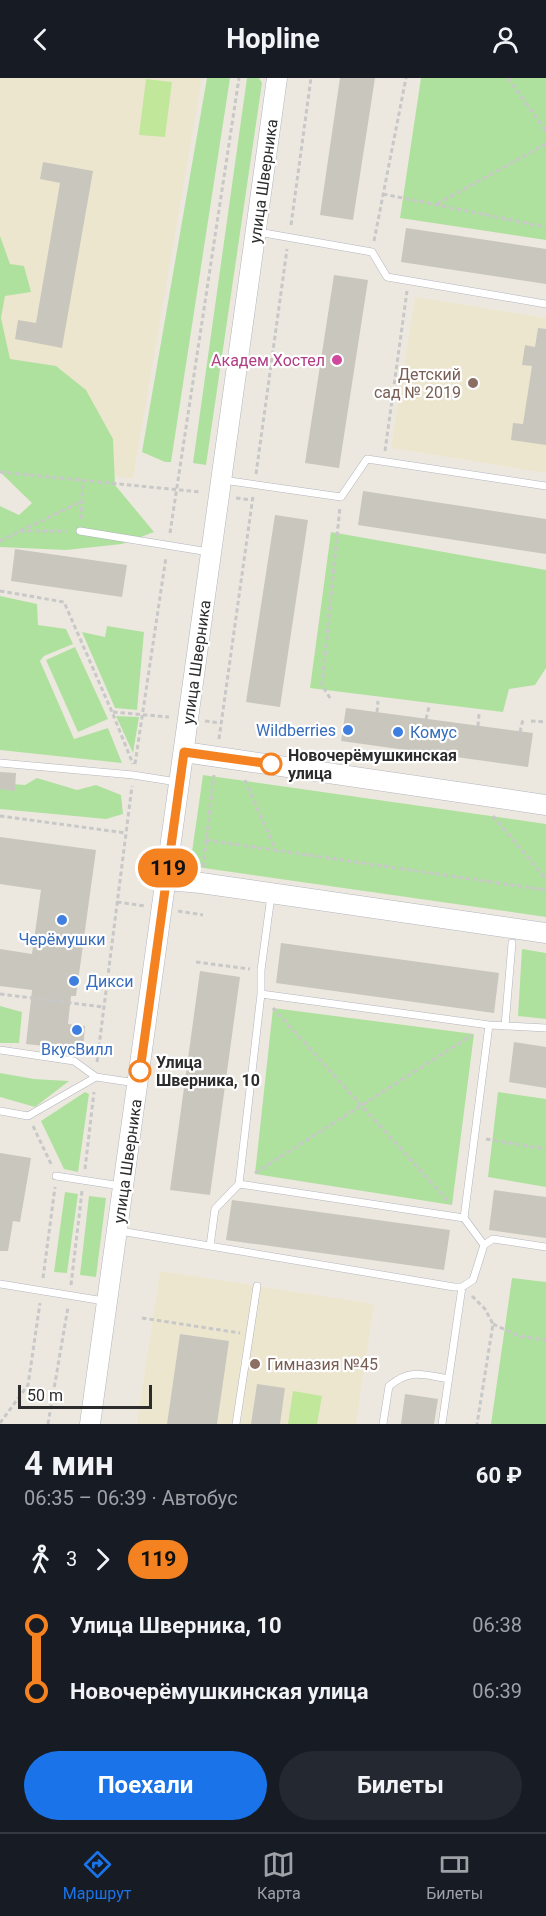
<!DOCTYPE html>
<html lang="ru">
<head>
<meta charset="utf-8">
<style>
  :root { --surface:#171b24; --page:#242831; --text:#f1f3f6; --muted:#9ea1a6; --line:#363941; --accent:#1a73e8 }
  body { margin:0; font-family:Roboto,sans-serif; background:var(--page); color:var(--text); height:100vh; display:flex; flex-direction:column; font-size:22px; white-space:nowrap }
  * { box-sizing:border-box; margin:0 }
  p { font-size:20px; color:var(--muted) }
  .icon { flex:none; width:33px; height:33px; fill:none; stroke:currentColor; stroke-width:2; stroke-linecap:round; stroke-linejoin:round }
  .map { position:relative; height:1346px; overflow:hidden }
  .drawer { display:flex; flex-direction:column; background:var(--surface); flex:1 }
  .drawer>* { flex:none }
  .badge { padding:0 12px; border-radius:20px; font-size:21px; line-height:39px }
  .scale { position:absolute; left:18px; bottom:15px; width:134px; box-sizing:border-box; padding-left:6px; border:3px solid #2c2c2c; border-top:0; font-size:16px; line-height:21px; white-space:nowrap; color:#2c2c2c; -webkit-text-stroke:4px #fff; paint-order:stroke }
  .map>.badge { position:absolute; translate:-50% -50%; box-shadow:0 0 0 3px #fff }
  .legs { display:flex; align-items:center; gap:9px; height:66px; padding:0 24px; font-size:20px }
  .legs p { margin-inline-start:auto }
  .head { display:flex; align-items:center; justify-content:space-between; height:102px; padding:0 24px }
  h1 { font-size:33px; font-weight:700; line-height:45px }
  .action { display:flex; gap:12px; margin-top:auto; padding:12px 24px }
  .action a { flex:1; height:69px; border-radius:36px; background:var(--accent); color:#fff; font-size:24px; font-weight:700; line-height:69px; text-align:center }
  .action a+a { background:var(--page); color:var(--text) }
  ul { padding:0 24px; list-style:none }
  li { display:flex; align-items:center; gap:21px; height:66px; font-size:22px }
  li i { display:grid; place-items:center; width:9px; height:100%; margin:0 8px; background:currentColor }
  li i::after { content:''; width:15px; height:15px; margin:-8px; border:4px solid; border-radius:50%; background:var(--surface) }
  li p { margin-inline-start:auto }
  li:first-child i { background:linear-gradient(#0000 50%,currentColor 0) }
  li:last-child i { background:linear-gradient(currentColor 50%,#0000 0) }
  header { display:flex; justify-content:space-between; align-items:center; height:78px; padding:0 24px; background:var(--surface); font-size:27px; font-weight:700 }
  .menu { display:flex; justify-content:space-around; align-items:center; height:84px; border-top:2px solid var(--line); background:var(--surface); font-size:16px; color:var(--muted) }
  .menu a { display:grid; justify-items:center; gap:3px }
  .menu .active { color:var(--accent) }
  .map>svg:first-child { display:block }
  .education { fill:#ede6cf }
  .green { fill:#afe19e }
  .pitch { fill:#c0e79a }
  .building { fill:#c9c6bd }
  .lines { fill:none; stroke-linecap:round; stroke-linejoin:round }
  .lane-casing { stroke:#b2b4bf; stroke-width:8 }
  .secondary-casing { stroke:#b2b4bf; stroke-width:21 }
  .path { stroke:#c8c8c8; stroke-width:3; stroke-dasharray:4.5 3; stroke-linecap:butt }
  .lane { stroke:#fff; stroke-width:7 }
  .secondary { stroke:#fff; stroke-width:20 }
  .line-1-casing { stroke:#fff; stroke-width:14 }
  .line-1 { stroke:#f58220; stroke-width:9 }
  .hotel-dot { fill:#d1479c; stroke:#fff; stroke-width:2 }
  .education-dot { fill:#8d6e63; stroke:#fff; stroke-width:2 }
  .shop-dot { fill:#3f7fe0; stroke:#fff; stroke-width:2 }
  .stop-1-dot { fill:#fff; stroke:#f58220; stroke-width:3 }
  .labels { text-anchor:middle; stroke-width:4.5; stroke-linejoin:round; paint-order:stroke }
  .street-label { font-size:16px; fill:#2c2c2c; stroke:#fff }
  .hotel-label { font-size:16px; fill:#b23c85; stroke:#fff; text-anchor:end }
  .education-label { font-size:16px; fill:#785e54; stroke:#fff; text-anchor:end }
  .shop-label { font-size:16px; fill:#366cbe; stroke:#fff; text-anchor:start }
  .stop-label { font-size:16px; font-weight:bold; fill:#2c2c2c; stroke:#fff; text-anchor:start }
</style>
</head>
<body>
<header><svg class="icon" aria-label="back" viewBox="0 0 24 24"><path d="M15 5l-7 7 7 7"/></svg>Hopline<svg class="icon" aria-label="person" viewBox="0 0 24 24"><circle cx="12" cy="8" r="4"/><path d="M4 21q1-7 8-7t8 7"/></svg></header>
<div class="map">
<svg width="546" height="1346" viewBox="0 0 546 1346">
  <rect width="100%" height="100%" fill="#ede8df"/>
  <path class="education" d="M0,0H202L133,400L0,386Z
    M415,219L546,240V395L391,370Z
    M160,1193L374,1226L356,1346H137Z"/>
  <path class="green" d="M207,0H230L171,384H165L142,374Z
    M247,0H259L262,5L206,387L193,385Z
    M421,0H546V162L400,140Z
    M0,158L10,186L24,188L31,214L5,218L1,240L10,281L56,288L86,312L113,361L115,407L154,454L122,466L66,472L0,469V428L19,437L32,425L0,394Z
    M331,454L546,492V590L535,607L509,611L503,634L310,610Z
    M0,518L37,526L38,547L66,551L73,566L44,578L40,583L74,661L108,650L122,685L0,672Z
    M107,548L144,554L137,632L115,630L82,554L105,559Z
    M75,569L108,641L78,654L46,582Z
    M116,638L139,639L133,675Z
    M203,697L546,746V839L190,788Z
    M37,700L77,712L96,707L121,717L123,736L106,741L0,731V705L25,707Z
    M522,871L546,875V941L518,938Z
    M0,928L22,934L19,965H0Z
    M273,930L474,956L452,1127L255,1096Z
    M0,995L34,1001L69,1003L35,1029L0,1019Z
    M85,1014L89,1016L78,1094L64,1091L41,1043Z
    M498,1014L546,1021V1109L488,1099Z
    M65,1114L78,1116L67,1195L54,1194Z
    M89,1118L106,1120L96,1199L80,1197Z
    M512,1200L546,1204V1346H491Z"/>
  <path class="pitch" d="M146,1L172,4L165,59L139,57Z
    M293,1313L322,1318L317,1346H288Z"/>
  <path class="building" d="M340,0H375L353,142L320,137Z
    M43,84L93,93L62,270L15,261L18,242L36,245L60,105L40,101Z
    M406,150L546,171V206L401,184Z
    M334,197L368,202L339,390L305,385Z
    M538,250L546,251V367L511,362L513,345L523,346L532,288L522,287L525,267L535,269Z
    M363,413L546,441V476L358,447Z
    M275,437L308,442L280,629L246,624Z
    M15,471L127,487L122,519L11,503Z
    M346,630L533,655L528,689L341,663Z
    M0,694L16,695L15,713L0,711Z
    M0,759L96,772L76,918H71L68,946L85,948L83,972L26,966L32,912L0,908V871L32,876L41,812L0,806Z
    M281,865L499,895L494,935L276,905Z
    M200,893L240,899L210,1117L170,1112Z
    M514,964L546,969V1010L509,1004Z
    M0,1075L31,1080L20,1144L13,1143L8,1173H0Z
    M494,1112L546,1119V1160L489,1152Z
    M232,1122L450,1152L444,1192L226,1162Z
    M180,1256L229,1263L217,1346H167Z
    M257,1306L285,1310L280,1346H251Z
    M405,1316L438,1321L434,1346H401Z"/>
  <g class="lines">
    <g class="lane-casing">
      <path id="lane" d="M258,154L372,174L387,199L546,226
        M223,402L341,419L367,381L546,408
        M80,453L209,474
        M0,685L133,697L177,704
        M261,916V892L271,818
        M489,947L464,1140L239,1106L261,916L489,947L546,950
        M505,948L512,865
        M0,972L74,983L96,999
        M0,1033L28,1038L96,999L136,1005
        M56,1098L121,1108
        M464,1140L484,1167
        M120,1153L454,1209H462L473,1202L484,1167L493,1161L546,1169
        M210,1168L215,1131L239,1106
        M0,1206L104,1223
        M236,1346L257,1208
        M383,1346L389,1308C411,1290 423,1297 449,1301
        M442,1346L462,1209"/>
    </g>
    <g class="secondary-casing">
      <path id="secondary" d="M184,674L546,727
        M167,802L201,805L546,855
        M90,1346L277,0"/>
    </g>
    <path class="path" d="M508,0L546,53
      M383,116L546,149
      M437,126L546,66
      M291,147L311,0
      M374,163L406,0
      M385,373L407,213
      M0,394L200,414
      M256,396L287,171
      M236,420L252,422
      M81,441L83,401
      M20,453H67
      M170,455L239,0
      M0,463L82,423
      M0,513L64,524L112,634L133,686
      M330,620L322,607L340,429
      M113,634L169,639
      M377,634L378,623
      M426,641L429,629
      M205,643L221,645
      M531,643L546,644
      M478,648L479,636
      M520,654L523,641
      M219,661L253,418
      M135,686L166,479
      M245,702L276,773
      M0,738L126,755
      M493,738L546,801
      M206,762L546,812
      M203,789L214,697
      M117,824L145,828
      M178,833L203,837
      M196,884L250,891
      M0,916L103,929
      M273,930L450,1125
      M97,984L132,708
      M33,1048L52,1088
      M486,1061L546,1071
      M85,1091L94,1014
      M255,1095L472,957
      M43,1200L55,1109
      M71,1207L82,1113
      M472,1218L485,1231L493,1246L477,1346
      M142,1240L240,1255
      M493,1246L519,1258L546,1262
      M0,1345L28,1307L40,1225
      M48,1346L68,1229"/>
    <use href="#lane" class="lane"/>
    <use href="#secondary" class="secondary"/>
  </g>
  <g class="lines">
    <g class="line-1-casing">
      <path id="line-1" d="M140,993L184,674L271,686"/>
    </g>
    <use href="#line-1" class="line-1"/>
  </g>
  <circle class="hotel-dot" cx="337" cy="282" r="6"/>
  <g class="education-dot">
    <circle cx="473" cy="305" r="6"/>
    <circle cx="255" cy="1286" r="6"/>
  </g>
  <g class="shop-dot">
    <circle cx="348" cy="652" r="6"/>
    <circle cx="398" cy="654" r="6"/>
    <circle cx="62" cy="842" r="6"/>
    <circle cx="74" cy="903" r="6"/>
    <circle cx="77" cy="952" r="6"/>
  </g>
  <g class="stop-1-dot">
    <circle cx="271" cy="686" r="10"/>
    <circle cx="140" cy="993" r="10"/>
  </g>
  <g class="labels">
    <g class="street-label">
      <text transform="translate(263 103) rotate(-82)" y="6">улица Шверника</text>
      <text transform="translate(196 584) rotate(-82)" y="6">улица Шверника</text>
      <text transform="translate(127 1083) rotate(-82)" y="6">улица Шверника</text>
    </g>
    <g class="hotel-label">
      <text x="325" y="288">Академ Хостел</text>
    </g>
    <g class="education-label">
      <text x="461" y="302">Детский<tspan x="461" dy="18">сад № 2019</tspan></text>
      <text x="267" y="1292" text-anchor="start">Гимназия №45</text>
    </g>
    <g class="shop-label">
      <text x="336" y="658" text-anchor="end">Wildberries</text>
      <text x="410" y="660">Комус</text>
      <text x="62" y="867" text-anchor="middle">Черёмушки</text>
      <text x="86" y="909">Дикси</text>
      <text x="77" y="977" text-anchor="middle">ВкусВилл</text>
    </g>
    <g class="stop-label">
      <text x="288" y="683">Новочерёмушкинская<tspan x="288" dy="18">улица</tspan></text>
      <text x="156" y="990">Улица<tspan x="156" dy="18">Шверника, 10</tspan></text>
    </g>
  </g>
</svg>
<div class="scale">50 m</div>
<b class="badge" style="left:168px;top:790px;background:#f58220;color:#111">119</b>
</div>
<section class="drawer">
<div class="head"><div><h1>4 мин</h1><p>06:35 – 06:39 · Автобус</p></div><b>60 ₽</b></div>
<div class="legs"><svg class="icon" aria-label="walk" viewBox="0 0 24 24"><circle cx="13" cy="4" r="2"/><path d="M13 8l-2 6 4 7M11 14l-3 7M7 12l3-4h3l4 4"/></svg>3<svg class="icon" aria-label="forward" viewBox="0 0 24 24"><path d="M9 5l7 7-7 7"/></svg><b class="badge" style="background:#f58220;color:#111">119</b></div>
<ul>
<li><i style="color:#f58220"></i><b>Улица Шверника, 10</b><p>06:38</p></li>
<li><i style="color:#f58220"></i><b>Новочерёмушкинская улица</b><p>06:39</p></li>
</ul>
<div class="action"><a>Поехали</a><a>Билеты</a></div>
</section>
<nav class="menu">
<a class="active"><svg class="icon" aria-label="directions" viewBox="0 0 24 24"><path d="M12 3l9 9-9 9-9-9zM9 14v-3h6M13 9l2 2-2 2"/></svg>Маршрут</a>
<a><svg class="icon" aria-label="map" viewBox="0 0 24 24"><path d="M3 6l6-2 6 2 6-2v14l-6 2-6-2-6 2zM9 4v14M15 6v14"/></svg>Карта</a>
<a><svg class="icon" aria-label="tickets" viewBox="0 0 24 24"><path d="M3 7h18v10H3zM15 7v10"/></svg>Билеты</a>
</nav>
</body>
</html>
